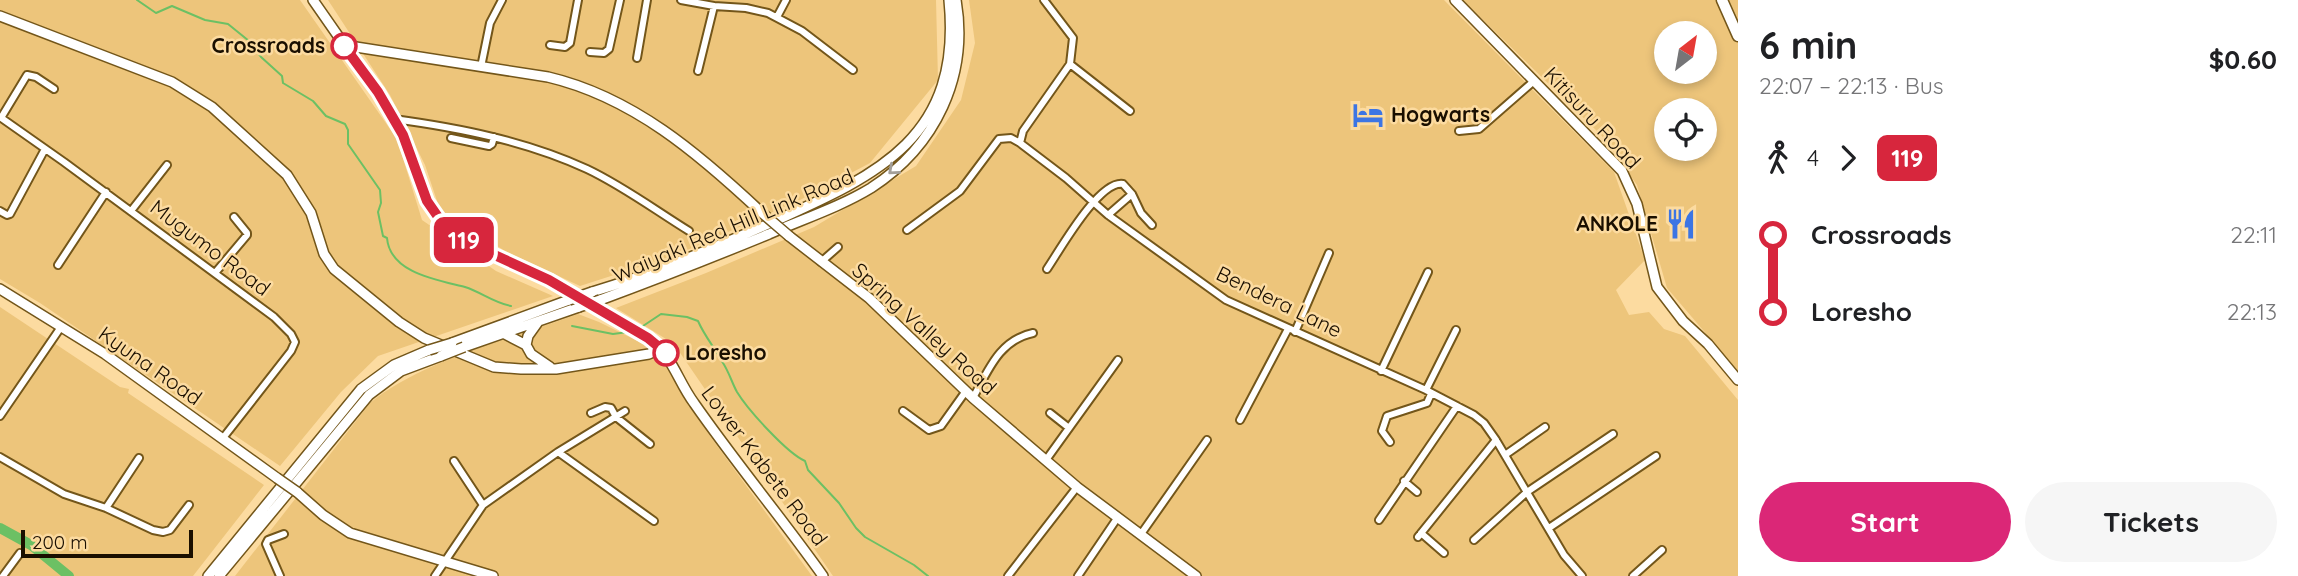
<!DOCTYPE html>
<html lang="en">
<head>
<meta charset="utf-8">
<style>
  :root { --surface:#fff; --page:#f6f6f6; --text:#202124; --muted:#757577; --accent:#db2777 }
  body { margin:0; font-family:Quicksand,sans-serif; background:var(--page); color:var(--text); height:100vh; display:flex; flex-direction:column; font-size:26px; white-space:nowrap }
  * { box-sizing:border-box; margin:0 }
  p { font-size:23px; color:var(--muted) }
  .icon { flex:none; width:38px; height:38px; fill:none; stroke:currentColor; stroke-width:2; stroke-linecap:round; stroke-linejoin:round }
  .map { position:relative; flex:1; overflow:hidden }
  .panel { display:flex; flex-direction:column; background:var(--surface); width:560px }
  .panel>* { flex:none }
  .badge { padding:0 14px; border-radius:10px; font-size:24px; line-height:46px }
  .needle { width:46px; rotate:31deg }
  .fabs { position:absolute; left:1654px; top:21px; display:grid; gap:14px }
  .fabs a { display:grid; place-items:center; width:63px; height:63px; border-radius:50%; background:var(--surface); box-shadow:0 4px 10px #0003; font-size:35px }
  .scale { position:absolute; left:21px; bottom:18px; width:172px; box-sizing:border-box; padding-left:7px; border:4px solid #1a0f00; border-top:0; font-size:19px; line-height:24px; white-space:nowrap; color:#1a0f00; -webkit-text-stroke:5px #fcdba0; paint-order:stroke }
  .map>.badge { position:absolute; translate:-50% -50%; box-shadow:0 0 0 4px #fff }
  .legs { display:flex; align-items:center; gap:10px; height:77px; padding:0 21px; font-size:23px }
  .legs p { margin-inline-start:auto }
  .overview { display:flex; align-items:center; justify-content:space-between; height:119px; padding:0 21px }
  h1 { font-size:38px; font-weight:800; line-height:52px }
  .cta { display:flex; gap:14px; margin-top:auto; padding:14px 21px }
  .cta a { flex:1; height:80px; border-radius:42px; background:var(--accent); color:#fff; font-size:28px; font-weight:800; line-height:80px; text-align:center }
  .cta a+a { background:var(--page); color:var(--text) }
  ul { padding:0 21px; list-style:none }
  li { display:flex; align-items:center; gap:24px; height:77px; font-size:26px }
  li i { display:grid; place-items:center; width:10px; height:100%; margin:0 9px; background:currentColor }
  li i::after { content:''; width:18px; height:18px; margin:-9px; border:5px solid; border-radius:50%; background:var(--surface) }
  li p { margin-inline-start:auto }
  li:first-child i { background:linear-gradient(#0000 50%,currentColor 0) }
  li:last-child i { background:linear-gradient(currentColor 50%,#0000 0) }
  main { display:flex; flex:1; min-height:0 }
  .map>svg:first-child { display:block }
  .green { fill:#edc57b; fill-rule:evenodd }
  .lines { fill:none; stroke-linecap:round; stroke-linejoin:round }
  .stream { stroke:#6cc064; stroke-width:2 }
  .river { stroke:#6cc064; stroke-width:10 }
  .street-casing { stroke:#73561a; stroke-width:10 }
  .secondary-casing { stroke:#73561a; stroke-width:12 }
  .primary-casing { stroke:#73561a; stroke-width:13 }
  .street { stroke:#fff; stroke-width:6 }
  .secondary { stroke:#fff; stroke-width:9 }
  .primary { stroke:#fff; stroke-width:10 }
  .secondary-bridge-casing { stroke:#73561a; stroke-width:12; stroke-linecap:butt }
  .secondary-bridge { stroke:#fff; stroke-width:9 }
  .oneway { stroke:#a39f99 }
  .line-1-casing { stroke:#fff; stroke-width:16 }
  .line-1 { stroke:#d7263d; stroke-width:10 }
  .stop-1-dot { fill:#fff; stroke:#d7263d; stroke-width:3.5 }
  .labels { text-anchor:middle; stroke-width:5; stroke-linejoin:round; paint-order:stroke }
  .stop-label { font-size:21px; font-weight:bold; fill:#1a0f00; stroke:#fcdba0; text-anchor:end }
  .poi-label { font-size:21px; font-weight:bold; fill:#1a0f00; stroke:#fcdba0; text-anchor:start }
  .street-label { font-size:21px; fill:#1a0f00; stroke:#fcdba0 }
</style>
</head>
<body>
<main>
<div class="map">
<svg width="1738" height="576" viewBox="0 0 1738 576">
  <rect width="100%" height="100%" fill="#fcdba0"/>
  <path class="green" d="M0,0H300L397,139L422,220L496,271L553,296L378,356L341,392L280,466L40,303L0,279Z
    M328,0H936L938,80L870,163L800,200L676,255L580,286L505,251L440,210L425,165L390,95Z
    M969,0H1444L1614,172L1645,260L1616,290L1629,315L1649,312L1664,329L1685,336L1738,400V576H833L674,344L616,308L706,273L814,227L916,166L961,100L975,43Z
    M1463,0H1738V371L1667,288L1637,185L1602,136ZM1666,33H1704V72H1666ZM1666,110H1704V149H1666Z
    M0,307L120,387L129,389L128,393L264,485L193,576H0Z
    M578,314L599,322L650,347L667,366L710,436L812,576H235L370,403C421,361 515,337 578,314Z"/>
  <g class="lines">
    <path class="stream" d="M137,0L156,13L172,6L205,20L228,24L249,41L261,57L282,76L283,83L313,101L326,116L345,124L348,130V144L380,190L381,203L378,212L383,236L387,238C390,273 437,280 465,287C481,292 494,303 511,306
      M572,326L613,334L628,332
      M640,328L661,314L687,317L698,321C705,337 715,348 723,363C729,372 732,383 737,392C748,410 787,453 805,461L808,470L839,503L856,528L865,537L914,565L928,576"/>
    <path class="river" d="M0,528L31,545L69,576"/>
    <g class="street-casing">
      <path id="street" d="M681,0L714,6L746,8L768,13L802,31L853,70
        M1044,0L1073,38L1070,64L1130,111
        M777,17L786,0
        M550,45L565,47L570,43L578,0
        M590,52L604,53L609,49L620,0
        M637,58L647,0
        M481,67L490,23L502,0
        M698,71L714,6
        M0,117L64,162L274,317L291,334L295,342L291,351L223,438
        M1,118L27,75L36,77L54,89
        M394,119C460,128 526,141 587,169C623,186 655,210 689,231
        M1459,131L1479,129L1534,81
        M451,138L489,146L492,144L494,137
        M1020,143L1023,131L1070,64
        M0,211L7,215L10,214L45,149
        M131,211L167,165
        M1108,215L1132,194L1141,213L1152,225
        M907,230L960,191L999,139L1011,138L1020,143L1066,178L1108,215L1226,300L1426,390L1474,415L1484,423L1496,440L1564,555L1582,576
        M821,262L838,247
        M58,265L106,192
        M1047,269C1060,250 1099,180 1123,184L1132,194
        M215,273L247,235V233L234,217
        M1295,332L1329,253
        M1381,371L1428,272
        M1426,390L1456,330
        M973,398C988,371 999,340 1033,333
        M903,411L929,430L941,426L966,391
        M591,413L605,407L611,408L616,417L650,444
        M1050,413L1069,428
        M0,416L61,327
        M1240,420L1288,329
        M1390,442L1382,431L1387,416L1427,403L1431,394
        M558,452L625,411
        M1505,455L1545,427
        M0,457L64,494L106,508L153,530L163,532L170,530L189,505
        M1046,460L1118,360
        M454,461L483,505
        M1404,481L1417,492
        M106,508L139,458
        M1379,520L1457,406
        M1549,528L1656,456
        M1421,533L1444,553
        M1141,534L1207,440
        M1418,537L1496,440
        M1474,540L1527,492L1613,434
        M3,576L20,553
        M280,576L266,544L268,540L284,534
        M435,576L483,505L558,452L654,521
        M1008,576L1077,487
        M1078,576L1118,517
        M1633,576L1662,550"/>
    </g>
    <g class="secondary-casing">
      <path id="secondary" d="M313,0L382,99L403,135L427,201L443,224L460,238L549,280L648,338C672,354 677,380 694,403C735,462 781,517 823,576
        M1455,0L1622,171L1637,204L1657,287L1683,321L1708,344L1738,380
        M0,16L172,82L212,107L287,175L311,213L324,254L334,269L399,322L424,338L494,367L521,369H556L649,354L661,348
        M343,45L548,77C633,97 699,154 761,212
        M789,236L869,298L973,398L1077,487L1196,576
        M0,289L105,354L277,478
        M592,292C652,274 709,250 766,225C875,176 963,140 949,0
        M600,300C657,279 713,257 769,234C803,219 840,207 871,188C936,146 969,76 956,0
        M503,333L526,345L531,354L550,367
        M452,343L569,300
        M526,345L528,336L538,322
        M464,347L579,307
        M297,492L323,515L350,533L493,576
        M208,576L361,389L394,365L429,350
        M219,576L369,395L401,371L441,356"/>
    </g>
    <g class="primary-casing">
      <path id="primary" d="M1722,0L1738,36"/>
    </g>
    <use href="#street" class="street"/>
    <use href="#secondary" class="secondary"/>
    <use href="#primary" class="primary"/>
    <g class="secondary-bridge-casing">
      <path id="secondary-bridge" d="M761,212L789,236
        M569,300L592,292
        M579,307L600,300
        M429,350L452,343
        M441,356L464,347
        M277,478L297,492"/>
    </g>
    <use href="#secondary-bridge" class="secondary-bridge"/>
  </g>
  <defs><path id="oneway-chevron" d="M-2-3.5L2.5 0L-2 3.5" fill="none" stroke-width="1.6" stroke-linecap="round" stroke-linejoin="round" transform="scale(1.75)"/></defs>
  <use class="oneway" href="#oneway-chevron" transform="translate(893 170) rotate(139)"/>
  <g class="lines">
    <g class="line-1-casing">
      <path id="line-1" d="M344,46L378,92L403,135L427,201L443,224L475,246L549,280L648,338L666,353"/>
    </g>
    <use href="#line-1" class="line-1"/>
  </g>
  <defs>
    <g id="hotel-bare" transform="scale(2.415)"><path d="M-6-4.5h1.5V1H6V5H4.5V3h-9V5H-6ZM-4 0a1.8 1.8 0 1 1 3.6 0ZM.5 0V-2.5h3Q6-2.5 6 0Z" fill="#3c75e4" stroke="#fcdba0" stroke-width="2.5" paint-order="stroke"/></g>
    <g id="restaurant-bare" transform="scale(2.415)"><path d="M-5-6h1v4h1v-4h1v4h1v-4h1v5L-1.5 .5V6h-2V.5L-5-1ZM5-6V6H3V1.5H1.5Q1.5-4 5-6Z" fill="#3c75e4" stroke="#fcdba0" stroke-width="2.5" paint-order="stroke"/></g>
  </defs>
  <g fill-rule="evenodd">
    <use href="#hotel-bare" x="1368" y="115"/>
    <use href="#restaurant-bare" x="1681" y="224"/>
  </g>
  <g class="stop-1-dot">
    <circle cx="344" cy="46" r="12"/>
    <circle cx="666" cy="353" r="12"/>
  </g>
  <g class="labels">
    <g class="stop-label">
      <text x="325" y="53">Crossroads</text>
      <text x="685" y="360" text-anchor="start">Loresho</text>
    </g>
    <g class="poi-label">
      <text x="1391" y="122">Hogwarts</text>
      <text x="1658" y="231" text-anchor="end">ANKOLE</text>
    </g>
    <g class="street-label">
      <text transform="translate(1592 118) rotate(47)" y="7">Kitisuru Road</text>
      <text transform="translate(733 226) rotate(-23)" y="7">Waiyaki Red Hill Link Road</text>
      <text transform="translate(210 248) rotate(37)" y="7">Mugumo Road</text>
      <text transform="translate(1279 302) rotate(26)" y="7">Bendera Lane</text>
      <text transform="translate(924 329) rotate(42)" y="7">Spring Valley Road</text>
      <text transform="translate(150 366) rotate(35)" y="7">Kyuna Road</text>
      <text transform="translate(764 466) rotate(53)" y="7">Lower Kabete Road</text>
    </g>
  </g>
</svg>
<div class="fabs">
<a><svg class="needle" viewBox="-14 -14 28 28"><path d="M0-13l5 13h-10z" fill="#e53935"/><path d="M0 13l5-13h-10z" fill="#757577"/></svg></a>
<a><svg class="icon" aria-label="locate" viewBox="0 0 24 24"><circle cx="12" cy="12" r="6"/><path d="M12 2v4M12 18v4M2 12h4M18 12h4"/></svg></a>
</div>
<div class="scale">200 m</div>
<b class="badge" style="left:464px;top:240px;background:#d7263d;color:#fff">119</b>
</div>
<section class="panel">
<div class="overview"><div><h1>6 min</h1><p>22:07 – 22:13 · Bus</p></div><b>$0.60</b></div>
<div class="legs"><svg class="icon" aria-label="walk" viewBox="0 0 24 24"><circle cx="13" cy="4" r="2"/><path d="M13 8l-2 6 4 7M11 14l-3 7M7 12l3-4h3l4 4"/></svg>4<svg class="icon" aria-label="forward" viewBox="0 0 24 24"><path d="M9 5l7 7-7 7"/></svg><b class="badge" style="background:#d7263d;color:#fff">119</b></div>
<ul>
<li><i style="color:#d7263d"></i><b>Crossroads</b><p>22:11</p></li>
<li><i style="color:#d7263d"></i><b>Loresho</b><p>22:13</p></li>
</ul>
<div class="cta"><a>Start</a><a>Tickets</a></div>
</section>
</main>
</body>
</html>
